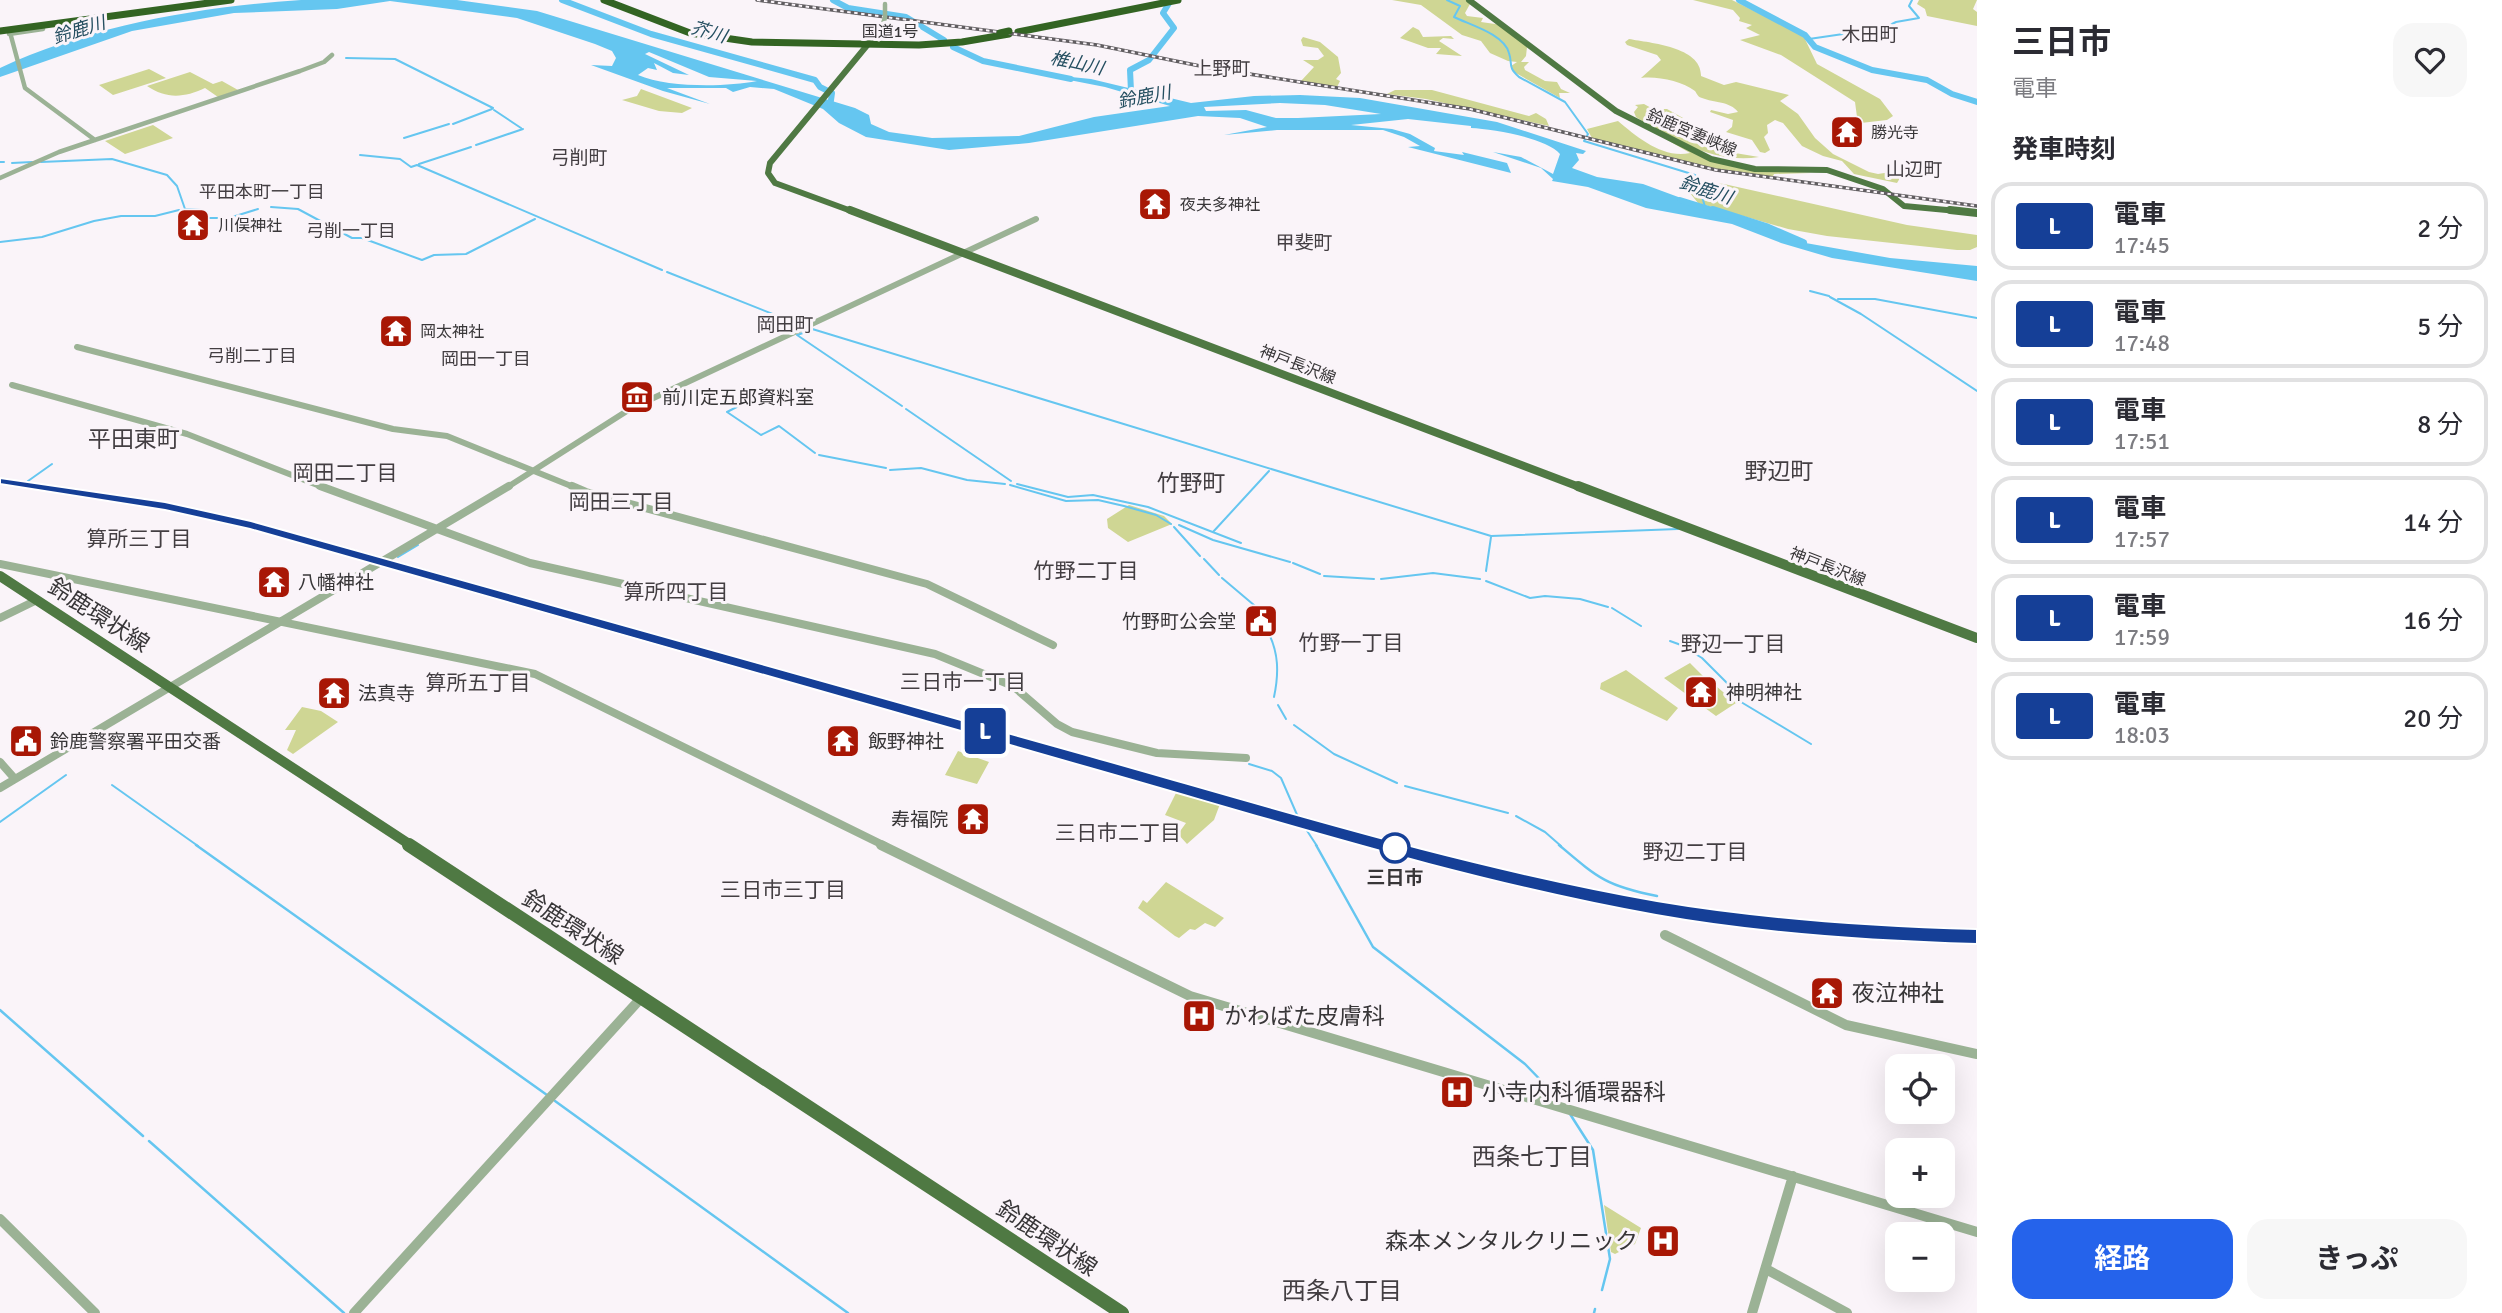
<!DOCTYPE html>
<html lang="ja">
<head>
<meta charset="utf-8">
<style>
  :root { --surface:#fff; --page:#f7f7f7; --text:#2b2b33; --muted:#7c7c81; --line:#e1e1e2; --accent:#2563eb }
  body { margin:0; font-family:Signika,"Noto Sans JP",sans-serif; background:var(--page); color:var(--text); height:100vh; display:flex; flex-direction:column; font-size:26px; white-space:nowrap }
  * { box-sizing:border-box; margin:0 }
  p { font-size:23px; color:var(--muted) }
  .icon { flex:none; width:38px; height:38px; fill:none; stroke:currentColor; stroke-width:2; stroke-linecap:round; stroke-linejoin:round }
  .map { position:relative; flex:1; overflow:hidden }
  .details { display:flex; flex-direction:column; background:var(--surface); width:525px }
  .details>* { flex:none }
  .badge { padding:0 14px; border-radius:5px; font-size:24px; line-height:46px }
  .controls { position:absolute; left:1885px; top:1054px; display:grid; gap:14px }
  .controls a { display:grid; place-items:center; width:70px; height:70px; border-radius:14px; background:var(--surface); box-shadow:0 7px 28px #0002; font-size:35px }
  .map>.badge { position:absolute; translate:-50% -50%; box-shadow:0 0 0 4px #fff }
  h2 { padding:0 35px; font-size:26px; line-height:63px }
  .round { display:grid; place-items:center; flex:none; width:74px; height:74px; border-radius:21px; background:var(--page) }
  .overview { display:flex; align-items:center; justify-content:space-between; height:119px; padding:0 35px }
  h1 { font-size:33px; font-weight:700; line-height:52px }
  .button { display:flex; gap:14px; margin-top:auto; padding:14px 35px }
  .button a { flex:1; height:80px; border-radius:21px; background:var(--accent); color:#fff; font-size:28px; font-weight:700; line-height:80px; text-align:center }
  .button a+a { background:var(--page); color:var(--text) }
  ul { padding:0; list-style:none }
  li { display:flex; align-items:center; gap:21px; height:88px; margin:0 14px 10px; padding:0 21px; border:4px solid var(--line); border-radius:21px }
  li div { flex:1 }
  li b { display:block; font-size:26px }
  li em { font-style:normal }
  li .badge { min-width:77px; font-weight:700; text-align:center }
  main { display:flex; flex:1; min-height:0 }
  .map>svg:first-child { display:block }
  .green { fill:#cfd694 }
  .water { fill:#65c6f0; fill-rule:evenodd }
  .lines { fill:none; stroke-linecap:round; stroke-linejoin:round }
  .stream-far1 { stroke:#65c6f0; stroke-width:2 }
  .stream { stroke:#65c6f0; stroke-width:2.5 }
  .river-far1 { stroke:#65c6f0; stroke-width:6 }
  .river { stroke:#65c6f0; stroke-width:8 }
  .minor-far3 { stroke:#9bb295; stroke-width:4.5 }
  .minor-far2 { stroke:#9bb295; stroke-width:6 }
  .minor-far1 { stroke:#9bb295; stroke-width:8 }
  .minor { stroke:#9bb295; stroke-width:10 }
  .major-far3 { stroke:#4f7943; stroke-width:6 }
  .major-far2 { stroke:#4f7943; stroke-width:8 }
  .major-far1 { stroke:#4f7943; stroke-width:10 }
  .major { stroke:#4f7943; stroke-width:14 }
  .highway { stroke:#336423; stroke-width:7 }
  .rail-far1-casing { stroke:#605d60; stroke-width:3.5 }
  .rail-casing { stroke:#605d60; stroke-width:5 }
  .rail-far1 { stroke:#faf4f9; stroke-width:2; stroke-dasharray:3.5; stroke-linecap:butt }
  .rail { stroke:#faf4f9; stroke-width:2.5; stroke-dasharray:7; stroke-linecap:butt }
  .minor-bridge { stroke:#9bb295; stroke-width:4.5 }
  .highway-bridge { stroke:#336423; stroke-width:7 }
  .line { fill:#153f97; stroke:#fff; stroke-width:2 }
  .stop-dot { fill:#fff; stroke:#153f97; stroke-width:3.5 }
  .labels { text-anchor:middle; stroke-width:6; stroke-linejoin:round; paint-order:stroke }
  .far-street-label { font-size:16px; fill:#383638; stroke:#faf4f9 }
  .far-poi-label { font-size:16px; fill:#383638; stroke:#faf4f9; text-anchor:start }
  .far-water-label { font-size:18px; font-style:italic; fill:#254f61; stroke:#faf4f9 }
  .far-neighbourhood-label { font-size:18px; fill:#433e42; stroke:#faf4f9 }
  .far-quarter-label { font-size:19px; fill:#433e42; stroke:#faf4f9 }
  .poi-label { font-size:19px; fill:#383638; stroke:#faf4f9; text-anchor:start }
  .stop-label { font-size:19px; font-weight:bold; fill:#383638; stroke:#faf4f9 }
  .neighbourhood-label { font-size:21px; fill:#433e42; stroke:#faf4f9 }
  .quarter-label { font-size:23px; fill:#433e42; stroke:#faf4f9 }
  .near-street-label { font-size:23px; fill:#383638; stroke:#faf4f9 }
  .near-poi-label { font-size:23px; fill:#383638; stroke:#faf4f9; text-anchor:start }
  .near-neighbourhood-label { font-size:24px; fill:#433e42; stroke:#faf4f9 }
</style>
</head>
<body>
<main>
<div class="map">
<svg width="1977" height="1313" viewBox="0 0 1977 1313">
  <rect width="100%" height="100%" fill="#faf4f9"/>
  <path class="green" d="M1392,0H1466L1470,4L1465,13L1467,16L1483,18L1481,22L1502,25L1527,47L1526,56L1521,62H1529L1524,67L1525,70L1545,81L1557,82L1561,89L1570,93H1559L1560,98L1514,72L1511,66L1517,62L1508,61L1490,53L1481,41L1462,35L1421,5Z
    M1693,0H1732L1803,35L1817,64L1880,99L1893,116L1887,120L1852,124V128H1844L1835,123L1857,117L1855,102L1781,55L1740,40L1760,35L1746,28L1752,25L1739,21L1740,18L1733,10Z
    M1919,0H1977L1973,9L1977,12V26L1927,16L1925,9L1917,4Z
    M1413,27L1419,30L1423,37L1451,36L1454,39L1443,38L1439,41L1462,56L1436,54L1441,48H1428L1400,38Z
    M1303,37L1320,42L1338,57L1341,73L1336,79L1340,81L1337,87L1301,81L1314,67L1303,60H1318L1324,56L1318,48L1303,46L1301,40Z
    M1629,39C1651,43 1702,47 1701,76L1724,85L1736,82L1789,95L1780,101L1798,114L1815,138L1833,154L1869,172L1878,174L1897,171L1903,173L1897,183L1854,174L1842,161L1823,156L1802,146L1783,123L1775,120L1767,125L1768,133L1764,137L1770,150L1765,153L1760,152L1752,140L1726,132L1732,127L1733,120L1710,112L1711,110L1728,114L1738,112C1730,101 1714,103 1702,98C1698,97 1697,94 1695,91C1682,81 1657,76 1641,78L1661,60L1657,55L1627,45L1625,42Z
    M149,69L166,78L113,95L99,85Z
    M190,72L213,84L222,81L238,90L218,97L205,88C184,98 166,99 147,86Z
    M641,89L692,108L682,113L659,111L622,100L637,96Z
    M1395,90H1432L1529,116L1536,113L1546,119L1549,126L1426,99L1387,94Z
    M1644,104L1653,109H1667L1683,118L1677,121L1678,125L1735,153L1759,157C1716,164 1671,140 1636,117L1634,112L1638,107L1635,105Z
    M1618,121C1637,137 1663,159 1690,153L1664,138L1734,167L1811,173L1774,174L1772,178L1717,170L1592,138L1587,129Z
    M153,125L173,138L125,154L105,141Z
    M1699,182L1724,184L1907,225L1977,235V247L1970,250H1957L1827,236L1788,229L1698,203L1690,193V184Z
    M1129,505L1164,516L1172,524L1128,542L1108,528L1107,519Z
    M1690,663L1704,677L1700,680L1711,689L1716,686L1736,703L1716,716L1664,678Z
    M1626,670L1678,708L1667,721L1600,689L1601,683Z
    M302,707L321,711L338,722L293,754L287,750L296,730H285Z
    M958,751L989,762L977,784L945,775Z
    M1176,793L1220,804L1214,820L1187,844L1178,834L1186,823L1165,815Z
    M1166,882L1224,918L1215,927L1205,923L1195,930L1190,929L1179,938L1175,936L1138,908L1143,900L1147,903Z
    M1604,1205L1641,1228L1635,1244L1615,1254L1611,1252Z"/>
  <path class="water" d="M301,0H457L537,11L855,108L869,115L871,124L889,132L932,138L1019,136L1094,117L1170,106L1105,87L1059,78L1061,76L1091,79L1191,103L1254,96L1300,95L1360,98L1497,122L1586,151L1583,154L1576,153L1579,160L1572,168L1597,177L1643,184L1800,242L1890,258L1977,266V281L1832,258L1781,243L1732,224L1646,208L1588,187L1552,181L1553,179L1541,168L1493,152L1521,157L1553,174L1560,154C1546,138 1493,129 1471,128V126L1408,119L1351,125L1392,129L1410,134L1435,148L1434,151L1464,155L1462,152L1507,163L1511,173L1408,147L1420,146L1404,137L1383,130H1277L1224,135L1267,127L1240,118L1198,116L1029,143L949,150L866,137L839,123L823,109L774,89L750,87L733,92L726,88H667L710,104L663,91L591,65L612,66L616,58L612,51L595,44L517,18L390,1L337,9L234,13L132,31L0,77V68C92,25 200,7 301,0ZM649,52L709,77L757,81C726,87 668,88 638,75L648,68L657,70L654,63L673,73L689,75L645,54ZM1280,103L1325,105L1381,114L1298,118H1276L1246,110L1206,111L1204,107Z"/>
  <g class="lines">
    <path class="stream-far1" d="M1447,0L1460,6L1454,17C1470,25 1504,34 1509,53C1513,65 1507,66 1519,77L1565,102L1588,134L1584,141L1695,175L1697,177L1688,188L1702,196L1705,207
      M1809,39L1884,28L1896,22L1919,18L1909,6L1912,0
      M346,58L395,59L493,108
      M494,110L521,128
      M453,124L492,109
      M404,138L449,124
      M476,145L523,129
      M360,155L400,159L411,167L417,165L662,270
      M0,162H4
      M41,162L112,159L167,175L177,186L185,209L201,210L207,218H229L258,209
      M12,163L32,162
      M419,164L471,147
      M271,207L298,209L352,238H362L422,260L434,255L466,254L535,219
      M0,242L42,237L94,221L121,216H155L179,210
      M667,272L803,326
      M1810,291L1829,296
      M1830,297L1861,314L1977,391
      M1838,299H1875L1977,318
      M809,328L1491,536L1678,529
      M812,330L797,335L902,406
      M758,396L727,412L761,435L779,426L815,453
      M906,409L1011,481
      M819,455L886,468
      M890,470L921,468L967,480L1005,484
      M28,481L52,464
      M1017,484L1068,497L1093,495L1148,507L1241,543
      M1010,485L1066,501L1098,500L1124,506L1156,515L1171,524
      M1179,525L1213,540L1290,562
      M1174,527L1200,556
      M1213,532L1269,471
      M398,557L418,545
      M1204,559L1219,575
      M1293,563L1320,574
      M1486,571L1491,537
      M1324,576L1374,579
      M1222,578L1261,611
      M1381,579L1433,573L1480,579
      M1486,581L1530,598L1545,596L1580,599L1608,607
      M1612,608L1641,626
      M1272,624L1267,630C1279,652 1279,673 1274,697
      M1670,641L1681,645
      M1684,647L1702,658L1727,683
      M1733,688L1740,695L1741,702L1811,744
      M1278,705L1286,719
      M1294,725L1334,754L1397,783
      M1249,764L1272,771L1281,778L1298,817L1317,846
      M112,785L198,846
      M1405,786L1508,813
      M1516,816L1545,832L1561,846
      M0,822L66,775"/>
    <path class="stream" d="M196,845L547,1095
      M1316,845L1373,947L1525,1064L1556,1096
      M1559,845C1598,878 1606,886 1657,896
      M0,1010L143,1136
      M555,1101L848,1313
      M1570,1114L1593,1150L1610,1259L1602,1290
      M149,1141L344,1313
      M1594,1313L1595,1309"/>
    <path class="river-far1" d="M562,0L651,34L815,80L820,87L832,93L830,107
      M833,0L848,8L906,17L944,40
      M1739,0L1805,35L1815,47L1872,70L1927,80L1952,94L1977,102
      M953,47L983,61L1071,79
      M1131,91L1130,70L1149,60L1174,28L1163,13L1171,0
      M1680,200L1719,212"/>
    <path class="river" d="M1713,210L1766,227L1803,243"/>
    <path class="minor-far3" d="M9,34L43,29L42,25
      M11,36L25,88L95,140
      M869,43L881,28
      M0,178L59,152L300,71L324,62L332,55"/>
    <path class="minor-far2" d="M77,347L393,429L447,436L576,488
      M12,385L187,434L325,488
      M506,488L630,409L1036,219"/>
    <path class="minor-far1" d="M320,486L530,563L935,654L1013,686L1057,724L1072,732L1157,753L1246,758
      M572,486L586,492L927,584L1053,645
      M0,564L535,674L885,846
      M0,618L37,600
      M0,762L15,779
      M0,788L509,486"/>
    <path class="minor" d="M881,845L1190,996L1977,1232
      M1665,935L1846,1025L1977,1054
      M0,1219L95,1313
      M1766,1269L1847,1313
      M354,1313L642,997
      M1752,1313L1793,1176"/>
    <path class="major-far3" d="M1469,0L1616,111L1711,159L1755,169L1827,170L1883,189L1904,206L1968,212
      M854,212L775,183L768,173L770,163L869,43"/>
    <path class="major-far2" d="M850,210L1582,488
      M1950,210L1977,213"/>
    <path class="major-far1" d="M1578,486L1977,638
      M0,576L412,846"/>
    <path class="major" d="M409,845L1122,1313"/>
    <path class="highway" d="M604,0L690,33L752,42L919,45L962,42L1009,34
      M0,31L231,0
      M1018,32L1178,0"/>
    <g class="rail-far1-casing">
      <path id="rail-far1" d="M757,0L1097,45L1205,67L1470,109L1716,170L1977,206
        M0,482L165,506L251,525L1387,846"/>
    </g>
    <g class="rail-casing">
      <path id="rail" d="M1380,845C1578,899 1771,932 1977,936"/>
    </g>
    <use href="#rail-far1" class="rail-far1"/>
    <use href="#rail" class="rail"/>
    <path class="minor-bridge" d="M881,28L885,18V4"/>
    <path class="highway-bridge" d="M1000,33L1009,31"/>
  </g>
  <path class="line" d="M0,478L165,502L251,521C529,598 807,677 1086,755C1274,808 1463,867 1657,901C1763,919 1870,926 1977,929V944C1870,941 1762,934 1656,915C1460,880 1268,818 1076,764C801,685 526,607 250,529L165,510L0,484Z"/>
  <defs>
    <g id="temple-square" transform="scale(1.75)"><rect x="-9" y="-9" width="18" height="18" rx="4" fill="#a81705" stroke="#faf4f9"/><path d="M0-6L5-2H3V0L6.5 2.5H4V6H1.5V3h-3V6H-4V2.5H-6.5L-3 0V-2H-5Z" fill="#fff"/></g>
    <g id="museum-square" transform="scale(1.75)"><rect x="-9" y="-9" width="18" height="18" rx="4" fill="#a81705" stroke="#faf4f9"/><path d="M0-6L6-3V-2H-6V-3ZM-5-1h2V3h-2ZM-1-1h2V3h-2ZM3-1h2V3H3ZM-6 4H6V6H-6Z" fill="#fff"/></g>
    <g id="civic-square" transform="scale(1.75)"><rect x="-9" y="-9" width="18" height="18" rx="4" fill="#a81705" stroke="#faf4f9"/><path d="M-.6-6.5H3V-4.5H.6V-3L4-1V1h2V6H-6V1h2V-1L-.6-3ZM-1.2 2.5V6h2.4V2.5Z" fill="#fff"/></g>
    <g id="hospital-square" transform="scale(1.75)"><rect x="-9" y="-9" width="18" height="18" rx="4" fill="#a81705" stroke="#faf4f9"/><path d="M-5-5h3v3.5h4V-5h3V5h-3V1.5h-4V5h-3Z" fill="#fff"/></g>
  </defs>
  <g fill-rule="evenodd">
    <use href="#temple-square" x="1847" y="132"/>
    <use href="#temple-square" x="1155" y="204"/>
    <use href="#temple-square" x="193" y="225"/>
    <use href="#temple-square" x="396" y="331"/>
    <use href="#museum-square" x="637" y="397"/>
    <use href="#temple-square" x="274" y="582"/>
    <use href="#civic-square" x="1261" y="621"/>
    <use href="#temple-square" x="1701" y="692"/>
    <use href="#temple-square" x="334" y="693"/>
    <use href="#civic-square" x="26" y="741"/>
    <use href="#temple-square" x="843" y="741"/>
    <use href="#temple-square" x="973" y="819"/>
    <use href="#temple-square" x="1827" y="993"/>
    <use href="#hospital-square" x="1199" y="1016"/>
    <use href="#hospital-square" x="1457" y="1092"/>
    <use href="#hospital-square" x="1663" y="1241"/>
  </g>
  <circle class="stop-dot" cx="1395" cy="848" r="14"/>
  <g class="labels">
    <g class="far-street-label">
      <text x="890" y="37">国道1号</text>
      <text transform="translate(1692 132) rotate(23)" y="6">鈴鹿宮妻峡線</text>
      <text transform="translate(1298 364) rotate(21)" y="6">神戸長沢線</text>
      <text transform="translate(1828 566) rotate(21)" y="6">神戸長沢線</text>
    </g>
    <g class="far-poi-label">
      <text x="1871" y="138">勝光寺</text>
      <text x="1180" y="210">夜夫多神社</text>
      <text x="218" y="231">川俣神社</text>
      <text x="420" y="337">岡太神社</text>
    </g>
    <g class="far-water-label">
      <text transform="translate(79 30) rotate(-17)" y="6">鈴鹿川</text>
      <text transform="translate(709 32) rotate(16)" y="6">芥川</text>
      <text transform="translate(1077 63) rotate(12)" y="6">椎山川</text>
      <text transform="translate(1144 97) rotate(-11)" y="6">鈴鹿川</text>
      <text transform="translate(1706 190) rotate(18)" y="6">鈴鹿川</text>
    </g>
    <g class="far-neighbourhood-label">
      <text x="262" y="198">平田本町一丁目</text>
      <text x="351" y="237">弓削一丁目</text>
      <text x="252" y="362">弓削二丁目</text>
      <text x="486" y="365">岡田一丁目</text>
    </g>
    <g class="far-quarter-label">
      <text x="1870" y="41">木田町</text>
      <text x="1222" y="75">上野町</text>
      <text x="579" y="164">弓削町</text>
      <text x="1914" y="176">山辺町</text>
      <text x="1304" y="249">甲斐町</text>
      <text x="785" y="331">岡田町</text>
    </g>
    <g class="poi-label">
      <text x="662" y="404">前川定五郎資料室</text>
      <text x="298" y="589">八幡神社</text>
      <text x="1236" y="628" text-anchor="end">竹野町公会堂</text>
      <text x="1726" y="699">神明神社</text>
      <text x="358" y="700">法真寺</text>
      <text x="50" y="748">鈴鹿警察署平田交番</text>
      <text x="868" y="748">飯野神社</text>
      <text x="948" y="826" text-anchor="end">寿福院</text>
    </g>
    <g class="stop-label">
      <text x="1395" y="884">三日市</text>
    </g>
    <g class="neighbourhood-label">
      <text x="345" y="480">岡田二丁目</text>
      <text x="621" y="509">岡田三丁目</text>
      <text x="139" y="546">算所三丁目</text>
      <text x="1086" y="578">竹野二丁目</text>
      <text x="676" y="599">算所四丁目</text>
      <text x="1351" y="650">竹野一丁目</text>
      <text x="1733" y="651">野辺一丁目</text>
      <text x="963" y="689">三日市一丁目</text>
      <text x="478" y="690">算所五丁目</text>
      <text x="1118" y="840">三日市二丁目</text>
      <text x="1695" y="859">野辺二丁目</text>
      <text x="783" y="897">三日市三丁目</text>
    </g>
    <g class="quarter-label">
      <text x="134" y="447">平田東町</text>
      <text x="1779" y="479">野辺町</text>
      <text x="1191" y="491">竹野町</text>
    </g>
    <g class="near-street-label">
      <text transform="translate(99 615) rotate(33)" y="8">鈴鹿環状線</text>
      <text transform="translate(573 927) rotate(33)" y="8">鈴鹿環状線</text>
      <text transform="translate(1047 1238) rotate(34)" y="8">鈴鹿環状線</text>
    </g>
    <g class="near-poi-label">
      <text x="1852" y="1001">夜泣神社</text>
      <text x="1224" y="1024">かわばた皮膚科</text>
      <text x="1482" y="1100">小寺内科循環器科</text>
      <text x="1638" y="1249" text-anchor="end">森本メンタルクリニック</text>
    </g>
    <g class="near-neighbourhood-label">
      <text x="1532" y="1165">西条七丁目</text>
      <text x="1342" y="1299">西条八丁目</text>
    </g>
  </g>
</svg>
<div class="controls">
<a><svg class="icon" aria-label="locate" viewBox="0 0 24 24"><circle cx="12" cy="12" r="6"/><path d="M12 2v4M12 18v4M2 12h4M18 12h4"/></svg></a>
<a>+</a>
<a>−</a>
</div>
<b class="badge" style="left:985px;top:731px;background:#153f97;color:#fff">L</b>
</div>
<section class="details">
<div class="overview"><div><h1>三日市</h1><p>電車</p></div><a class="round"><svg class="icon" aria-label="heart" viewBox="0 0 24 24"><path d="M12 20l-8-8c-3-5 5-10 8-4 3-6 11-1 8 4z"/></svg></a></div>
<h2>発車時刻</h2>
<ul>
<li><span class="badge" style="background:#153f97;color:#fff">L</span><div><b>電車</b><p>17:45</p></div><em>2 分</em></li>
<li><span class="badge" style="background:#153f97;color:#fff">L</span><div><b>電車</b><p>17:48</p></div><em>5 分</em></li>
<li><span class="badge" style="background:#153f97;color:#fff">L</span><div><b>電車</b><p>17:51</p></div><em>8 分</em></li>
<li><span class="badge" style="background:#153f97;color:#fff">L</span><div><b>電車</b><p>17:57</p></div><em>14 分</em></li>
<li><span class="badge" style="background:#153f97;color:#fff">L</span><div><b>電車</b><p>17:59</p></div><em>16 分</em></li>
<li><span class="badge" style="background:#153f97;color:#fff">L</span><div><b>電車</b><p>18:03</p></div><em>20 分</em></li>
</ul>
<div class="button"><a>経路</a><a>きっぷ</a></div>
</section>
</main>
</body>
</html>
